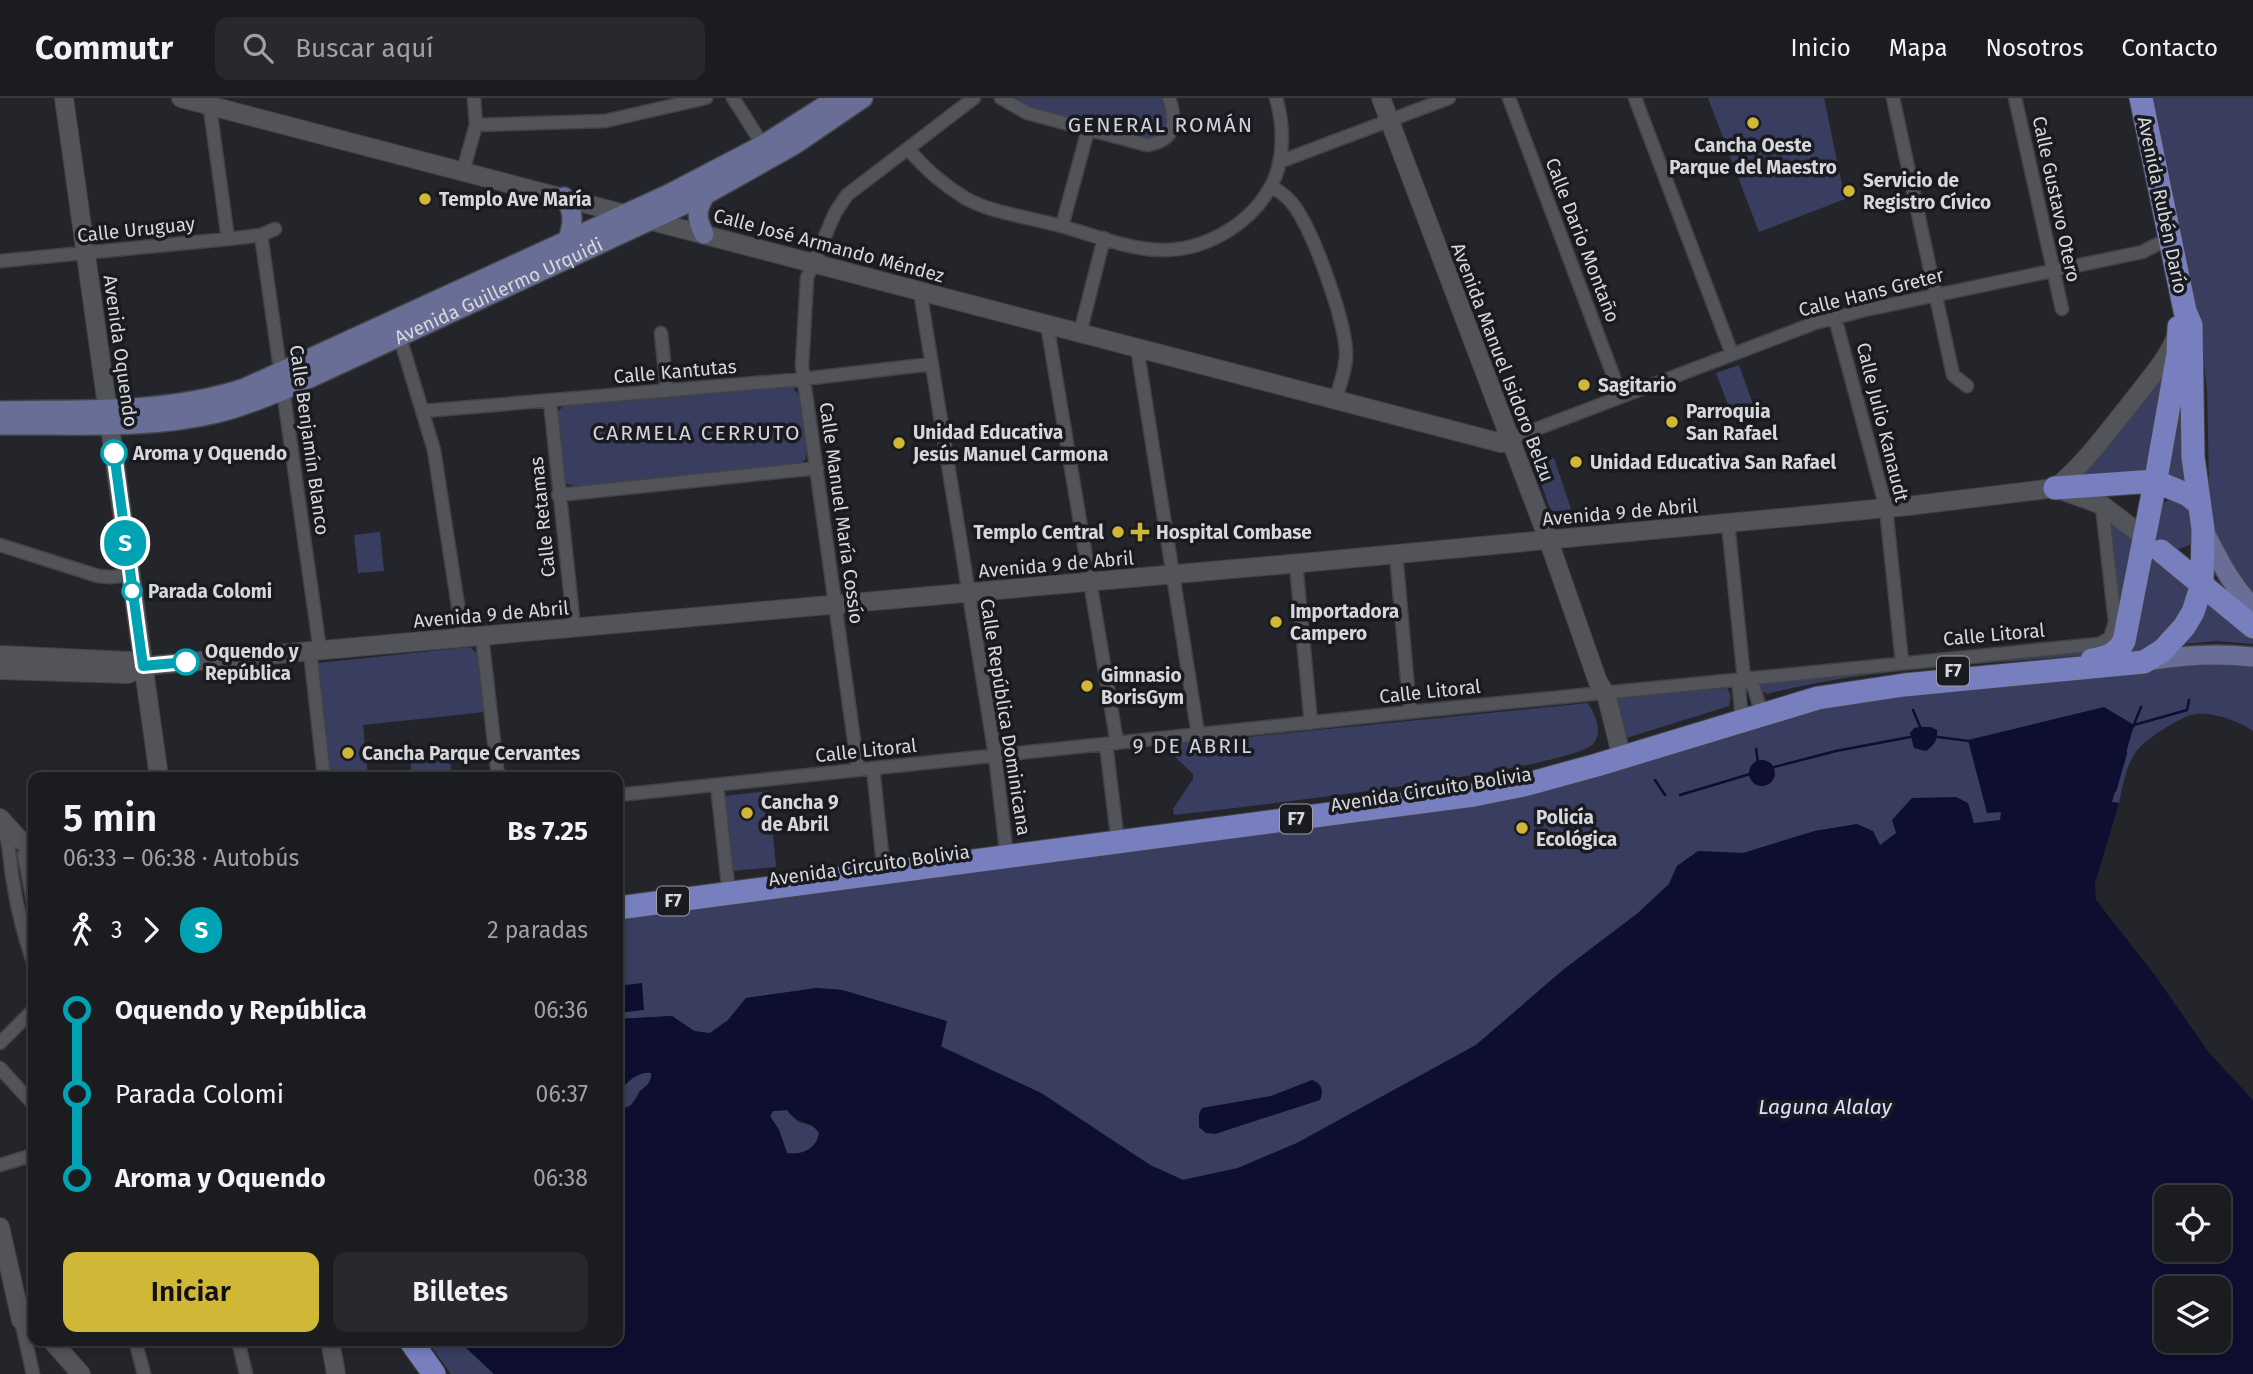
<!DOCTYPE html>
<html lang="es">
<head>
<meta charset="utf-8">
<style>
  :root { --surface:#1b1c20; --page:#28292d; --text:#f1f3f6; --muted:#a0a1a5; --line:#393a3e; --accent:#d0b736 }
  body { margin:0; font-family:"Fira Sans",sans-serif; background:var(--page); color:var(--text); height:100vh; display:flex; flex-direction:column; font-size:26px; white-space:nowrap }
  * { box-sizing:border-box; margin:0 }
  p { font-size:23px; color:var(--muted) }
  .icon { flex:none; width:38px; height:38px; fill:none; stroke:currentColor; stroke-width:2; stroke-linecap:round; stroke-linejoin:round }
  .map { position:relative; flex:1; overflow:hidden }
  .side { position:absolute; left:28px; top:674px; width:595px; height:574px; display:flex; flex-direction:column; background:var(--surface); border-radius:14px; box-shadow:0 4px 10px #0003,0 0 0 2px var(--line) }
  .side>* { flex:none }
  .badge { padding:0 14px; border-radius:23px; font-size:24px; line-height:46px }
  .buttons { position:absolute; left:2154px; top:1087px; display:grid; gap:14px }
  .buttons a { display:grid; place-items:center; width:77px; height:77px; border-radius:14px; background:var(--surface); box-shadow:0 4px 10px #0003,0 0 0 2px var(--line); font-size:35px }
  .map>.badge { position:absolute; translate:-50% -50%; box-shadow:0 0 0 4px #fff }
  .legs { display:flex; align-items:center; gap:10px; height:77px; padding:0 35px; font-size:23px }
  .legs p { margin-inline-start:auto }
  .headline { display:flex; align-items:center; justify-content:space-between; height:119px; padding:0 35px }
  h1 { font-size:38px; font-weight:600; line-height:52px }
  .action { display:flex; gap:14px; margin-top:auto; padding:14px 35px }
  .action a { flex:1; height:80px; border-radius:14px; background:var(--accent); color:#111; font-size:28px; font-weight:600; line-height:80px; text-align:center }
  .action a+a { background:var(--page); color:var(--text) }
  ul { padding:0 35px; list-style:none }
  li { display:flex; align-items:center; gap:24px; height:84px; font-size:26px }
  li i { display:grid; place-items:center; width:10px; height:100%; margin:0 9px; background:currentColor }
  li i::after { content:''; width:18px; height:18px; margin:-9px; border:5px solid; border-radius:50%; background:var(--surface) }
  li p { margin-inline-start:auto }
  li:first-child i { background:linear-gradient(#0000 50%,currentColor 0) }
  li:last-child i { background:linear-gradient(currentColor 50%,#0000 0) }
  header { display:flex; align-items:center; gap:42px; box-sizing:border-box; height:98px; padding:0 35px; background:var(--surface); border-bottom:2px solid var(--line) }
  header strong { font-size:33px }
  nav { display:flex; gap:38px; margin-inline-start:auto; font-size:24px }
  .search { width:490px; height:63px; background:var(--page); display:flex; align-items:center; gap:18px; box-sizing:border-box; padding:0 24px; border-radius:14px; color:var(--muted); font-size:26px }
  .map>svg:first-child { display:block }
  .green { fill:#393d5f }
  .water { fill:#0e0e31; fill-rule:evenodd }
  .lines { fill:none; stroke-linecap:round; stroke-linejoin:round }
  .stream { stroke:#0e0e31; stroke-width:2.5 }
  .street-casing { stroke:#424347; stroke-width:15 }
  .secondary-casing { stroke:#424347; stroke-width:20 }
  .primary-casing { stroke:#424347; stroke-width:22 }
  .highway-casing { stroke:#424347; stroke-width:25 }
  .street { stroke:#53545a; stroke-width:12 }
  .secondary { stroke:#53545a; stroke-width:18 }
  .primary { stroke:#696e96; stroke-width:19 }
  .highway { stroke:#777fbe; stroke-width:23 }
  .line-1-casing { stroke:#fff; stroke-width:16 }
  .line-1 { stroke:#00a3b4; stroke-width:10 }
  .poi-dot { fill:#d0b736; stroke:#1a1b21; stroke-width:2.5 }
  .stop-1-dot { fill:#fff; stroke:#00a3b4; stroke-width:3.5 }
  .labels { text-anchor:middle; stroke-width:7; stroke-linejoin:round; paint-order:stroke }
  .shield { fill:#1a1b21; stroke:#9e9fa4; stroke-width:2 }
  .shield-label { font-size:18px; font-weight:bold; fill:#d7d8dc }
  .poi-label { font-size:19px; font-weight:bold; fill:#d7d8dc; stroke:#1a1b21; text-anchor:start }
  .street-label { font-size:19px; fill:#d7d8dc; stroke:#1a1b21 }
  .stop-label { font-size:19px; font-weight:bold; fill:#d7d8dc; stroke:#1a1b21; text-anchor:start }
  .neighbourhood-label { font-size:21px; letter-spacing:2px; fill:#d1d2da; stroke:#1a1b21 }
  .water-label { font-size:21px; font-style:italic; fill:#dce1fd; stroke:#1a1b21 }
</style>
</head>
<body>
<header>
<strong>Commutr</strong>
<div class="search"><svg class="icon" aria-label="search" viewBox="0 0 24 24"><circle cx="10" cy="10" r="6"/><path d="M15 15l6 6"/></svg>Buscar aquí</div>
<nav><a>Inicio</a><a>Mapa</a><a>Nosotros</a><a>Contacto</a></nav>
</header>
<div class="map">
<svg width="2253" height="1276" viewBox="0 0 2253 1276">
  <rect width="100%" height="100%" fill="#24252a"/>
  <path class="green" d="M1010,0H1164L1170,23L1162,37L1151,42L1034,12Z
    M1708,0H1824L1845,101L1759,134Z
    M2153,0H2253V497C2226,459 2211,434 2204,386L2209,385L2207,290L2200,236Z
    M2170,261L2151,378L2071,384Z
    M2183,262L2189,391L2162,378Z
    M1739,267L1755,312L1733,320L1716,275Z
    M791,288L799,297L807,354L805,362L796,367L575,388L567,386L563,380L555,319L558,313L564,308Z
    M1554,360L1571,411L1557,416L1550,411L1535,367Z
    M2175,401L2192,411V445C2182,453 2157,456 2155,437C2154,429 2157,418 2158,409L2166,403Z
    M2108,417L2137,442L2121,538C2115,552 2106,554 2092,557C1984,566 1873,569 1767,596L1759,591L1758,586L1818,577L2105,549L2112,545L2120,532Z
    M380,434L384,473L358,475L354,437Z
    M2147,446L2197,488C2190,506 2174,536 2158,547C2149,553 2135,553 2125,553Z
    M2204,494L2253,534V546L2216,543L2175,547Z
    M470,549L478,556L485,614L363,627L368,679H329L318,565Z
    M2208,565L2253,569V633C2239,623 2213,614 2196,616C2183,617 2148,640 2140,649C2126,664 2123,687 2119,705L2113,704L2072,812L1973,725L1968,705L1922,808L1857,726L1815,733L1743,755L1698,754L1677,768L1669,786L1638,815L1563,872L1476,947L1297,1045L1238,1070L1183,1082L1150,1067L1041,995L941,948L946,923L842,892L817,890L746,900L728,923L711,936L694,933L672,918L618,921V818L1307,726L1734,632L1859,600Z
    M1727,590L1731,598L1729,608L1623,641L1614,603L1618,600Z
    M1588,605C1595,617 1603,632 1594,645C1574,672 1228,711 1174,717L1173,711L1193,681V676L1167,651V647Z
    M449,654L452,679H412L410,658Z
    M769,693L776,769L732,773L723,698Z
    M644,974L651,975V980L646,990L641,992L630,1008L622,1010L618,1004C618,988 632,980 644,974Z
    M787,1012L798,1024L814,1028L819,1035C817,1050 802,1058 787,1055L779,1032L770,1018L773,1013Z
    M427,1243H459L494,1276H451Z"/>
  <path class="water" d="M2104,609L2134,627L2112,704L2119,705L2095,785L2096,802L2154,876L2210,956L2253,1002V1276H494L459,1243L618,1242V1004L622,1010C631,1010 637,1002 639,994C645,988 652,986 651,975C636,973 624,986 618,998V921L672,918L694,933L710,935L728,922L746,900L817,890L842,892L947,923L941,949L1041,995L1150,1067L1183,1082L1238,1070L1297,1045L1476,947L1563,872L1638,815L1669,786L1677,768L1698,753L1743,755L1815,733L1857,726L1873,733L1880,747L1896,735L1892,722L1912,700L1956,699L1968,705L1974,725L2000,722L2001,714L1987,715L1968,642ZM787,1012C797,1027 810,1021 819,1035C817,1050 802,1058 787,1055L779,1032L770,1018L773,1013ZM2166,1099H2219V1152H2166ZM2166,1190H2219V1242H2166Z
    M1920,629H1931L1937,632C1938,642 1934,647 1926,653L1914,650L1910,635L1914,630Z
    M1749 675a13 13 0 1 1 26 0a13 13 0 1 1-26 0Z
    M642,885L644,912L618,915V888Z
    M1312,982C1322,986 1324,992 1320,1002L1215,1036L1206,1035L1199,1029V1016L1202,1010L1271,998Z"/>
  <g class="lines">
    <path class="stream" d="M1746,591L1748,606
      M1913,612L1921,631
      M2134,627L2187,612L2189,602
      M2133,629L2141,609
      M1938,639L1969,643
      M1756,651L1758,665
      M1774,669L1836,653L1910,639
      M1655,682L1665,697
      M2115,693L2126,655
      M1680,697L1750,676"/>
    <g class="street-casing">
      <path id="street" d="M733,0L763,47
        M1001,0L1027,15L1147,47C1176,43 1177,23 1169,0
        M1509,0L1621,298
        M1635,0L1732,256
        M1893,0L1953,277L1967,288
        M2015,0L2062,211
        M209,3L228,141
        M476,27L605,23L706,0
        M909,52C925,71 944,87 965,100C992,115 1028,119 1057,127C1092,136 1130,153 1166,152C1208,151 1251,125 1271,88C1285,63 1284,27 1276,0
        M1279,64L1449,0
        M463,73L476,27L474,0
        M1271,88C1279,93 1287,98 1292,105C1313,131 1344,220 1346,253C1347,270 1340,285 1336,301
        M1062,128L1088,32
        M261,137L320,552
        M0,163L228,141L261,137L275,131
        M920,193L995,657L1007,760
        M1835,220L1886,410L1902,564
        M1047,226L1117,645
        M398,233L434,352L463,540
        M661,235L667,293
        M1080,235L1104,140
        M1137,249L1198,636
        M550,303L574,530
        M423,313L803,281L931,266
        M1510,341L1815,225L1865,212L2142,154L2158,146L2171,144
        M558,397L817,370
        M1728,425L1744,581L1739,590L1742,621
        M0,447L98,478L111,479L130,477
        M1396,456L1410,614
        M1296,466L1311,625
        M482,538L498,679
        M310,553L324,679
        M1744,581L1753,587L1762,616
        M1106,646L1118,745
        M873,670L884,775
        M858,671L802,268L807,180L835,115L847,97L974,0
        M717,687L729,796
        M618,697L1410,614L2099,546L2110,540L2115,524L2102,407
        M3,729C11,747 9,764 13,783C17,811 24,838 33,864
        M24,757L33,803
        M0,945L33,912
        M0,970L33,1006
        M0,1067L33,1057
        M24,1221L21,1222L33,1276
        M135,1242L144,1276
        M238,1242L246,1276"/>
    </g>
    <g class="secondary-casing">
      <path id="secondary" d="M64,0L159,679
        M181,0L1501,345L1510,341
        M1381,0L1548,441L1598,584L1606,596L1622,660
        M2055,390C2086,365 2109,332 2134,301C2149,281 2168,261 2176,238
        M0,557L129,563L143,568
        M0,572L128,576L143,568L1312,464L1908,408L2055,390L2102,407L2144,439
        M0,720L19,741L33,749
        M0,1129L21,1222L33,1229
        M51,1242L81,1276
        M330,1242L336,1276"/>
    </g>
    <g class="primary-casing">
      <g id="primary">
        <path d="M564,99C575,114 573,125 568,142"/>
        <path d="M704,136C696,120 696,112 705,97"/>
        <path d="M0,313C82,311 166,316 245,290L669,96L763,47L837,0"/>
        <path id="s1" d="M0,327C71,326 147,332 217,315C240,310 262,300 284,292L705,97L794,47L863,0"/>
        <path d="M2203,431C2218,459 2230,486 2253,509"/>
        <path d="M2148,563C2184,557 2217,555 2253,559"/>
      </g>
    </g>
    <g class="highway-casing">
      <path id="highway" d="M2055,390L2155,383L2188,397L2198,405
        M2161,453L2253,529
        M2092,562C2107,559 2116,557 2124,543L2157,375L2178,256L2179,229
        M618,810L1474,697L1528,686L1597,667L1818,600L1904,587L2144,564L2163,552L2184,529L2193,514L2202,486L2203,431L2193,359L2191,227L2185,213L2141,0
        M410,1242L434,1276"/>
    </g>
    <use href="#street" class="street"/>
    <use href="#secondary" class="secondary"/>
    <use href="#primary" class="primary"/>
    <use href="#highway" class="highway"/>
  </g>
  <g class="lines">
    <g class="line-1-casing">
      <path id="line-1" d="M114,355L143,568L186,564"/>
    </g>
    <use href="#line-1" class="line-1"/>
  </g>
  <g class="poi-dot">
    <circle cx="1753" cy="25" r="7"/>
    <circle cx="1849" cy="93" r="7"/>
    <circle cx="425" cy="101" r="7"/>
    <circle cx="1584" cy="287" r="7"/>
    <circle cx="1672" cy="324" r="7"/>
    <circle cx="899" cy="345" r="7"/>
    <circle cx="1576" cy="364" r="7"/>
    <circle cx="1118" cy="434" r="7"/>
    <path d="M1136.5 423.5h7v7h7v7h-7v7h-7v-7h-7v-7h7z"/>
    <circle cx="1276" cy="524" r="7"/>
    <circle cx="1087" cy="588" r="7"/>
    <circle cx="348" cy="655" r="7"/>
    <circle cx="747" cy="715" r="7"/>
    <circle cx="1522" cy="730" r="7"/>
  </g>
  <g class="stop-1-dot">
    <circle cx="114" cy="355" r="12"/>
    <circle cx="132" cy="493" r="9"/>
    <circle cx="186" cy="564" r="12"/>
  </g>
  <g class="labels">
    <g class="shield">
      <rect x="1937" y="558.5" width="32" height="29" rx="5"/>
      <rect x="1280" y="706.5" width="32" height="29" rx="5"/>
      <rect x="657" y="788.5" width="32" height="29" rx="5"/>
    </g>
    <g class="shield-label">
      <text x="1953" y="579">F7</text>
      <text x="1296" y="727">F7</text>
      <text x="673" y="809">F7</text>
    </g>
    <g class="poi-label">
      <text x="1753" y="54" text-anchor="middle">Cancha Oeste<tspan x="1753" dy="22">Parque del Maestro</tspan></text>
      <text x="1863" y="89">Servicio de<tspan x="1863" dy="22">Registro Cívico</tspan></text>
      <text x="439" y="108">Templo Ave María</text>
      <text x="1598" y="294">Sagitario</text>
      <text x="1686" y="320">Parroquia<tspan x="1686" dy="22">San Rafael</tspan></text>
      <text x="913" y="341">Unidad Educativa<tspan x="913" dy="22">Jesús Manuel Carmona</tspan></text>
      <text x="1590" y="371">Unidad Educativa San Rafael</text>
      <text x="1104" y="441" text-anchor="end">Templo Central</text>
      <text x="1156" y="441">Hospital Combase</text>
      <text x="1290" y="520">Importadora<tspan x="1290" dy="22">Campero</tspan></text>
      <text x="1101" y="584">Gimnasio<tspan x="1101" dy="22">BorisGym</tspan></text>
      <text x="362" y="662">Cancha Parque Cervantes</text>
      <text x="761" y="711">Cancha 9<tspan x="761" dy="22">de Abril</tspan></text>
      <text x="1536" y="726">Policía<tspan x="1536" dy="22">Ecológica</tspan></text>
    </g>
    <g class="street-label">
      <text transform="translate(2057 101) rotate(78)" y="7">Calle Gustavo Otero</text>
      <text transform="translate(2163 107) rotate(78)" y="7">Avenida Rubén Darío</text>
      <text transform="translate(136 131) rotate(-6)" y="7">Calle Uruguay</text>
      <text transform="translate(1583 142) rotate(69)" y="7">Calle Dario Montaño</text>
      <text transform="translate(829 147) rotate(15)" y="7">Calle José Armando Méndez</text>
      <text dy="7" stroke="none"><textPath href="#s1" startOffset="525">Avenida Guillermo Urquidi</textPath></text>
      <text transform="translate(1871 194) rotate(-14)" y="7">Calle Hans Greter</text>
      <text transform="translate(121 253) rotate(82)" y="7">Avenida Oquendo</text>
      <text transform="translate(1503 264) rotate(69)" y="7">Avenida Manuel Isidoro Belzu</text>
      <text transform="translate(675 273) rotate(-5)" y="7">Calle Kantutas</text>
      <text transform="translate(1883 324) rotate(76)" y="7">Calle Julio Kanaudt</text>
      <text transform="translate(310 342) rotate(82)" y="7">Calle Benjamín Blanco</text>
      <text transform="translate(1620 414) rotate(-5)" y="7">Avenida 9 de Abril</text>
      <text transform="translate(842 415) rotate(82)" y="7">Calle Manuel María Cossío</text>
      <text transform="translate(542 419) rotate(-96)" y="7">Calle Retamas</text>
      <text transform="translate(1056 466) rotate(-5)" y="7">Avenida 9 de Abril</text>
      <text transform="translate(491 516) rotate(-5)" y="7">Avenida 9 de Abril</text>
      <text transform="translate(1994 536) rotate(-5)" y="7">Calle Litoral</text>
      <text transform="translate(1430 593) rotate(-6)" y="7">Calle Litoral</text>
      <text transform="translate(1006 619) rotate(81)" y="7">Calle República Dominicana</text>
      <text transform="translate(866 652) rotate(-6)" y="7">Calle Litoral</text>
      <text transform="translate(1431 691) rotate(-9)" y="7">Avenida Circuito Bolivia</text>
      <text transform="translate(869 767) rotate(-8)" y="7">Avenida Circuito Bolivia</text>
    </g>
    <g class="stop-label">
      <text x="133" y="362">Aroma y Oquendo</text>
      <text x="148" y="500">Parada Colomi</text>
      <text x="205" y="560">Oquendo y<tspan x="205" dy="22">República</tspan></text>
    </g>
    <g class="neighbourhood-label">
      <text x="1161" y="34">GENERAL ROMÁN</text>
      <text x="697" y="342">CARMELA CERRUTO</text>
      <text x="1193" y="655">9 DE ABRIL</text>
    </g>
    <g class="water-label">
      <text x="1825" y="1016">Laguna Alalay</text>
    </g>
  </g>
</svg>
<div class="buttons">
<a><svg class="icon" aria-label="locate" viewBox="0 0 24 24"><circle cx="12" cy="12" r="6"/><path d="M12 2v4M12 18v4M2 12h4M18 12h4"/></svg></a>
<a><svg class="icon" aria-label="layers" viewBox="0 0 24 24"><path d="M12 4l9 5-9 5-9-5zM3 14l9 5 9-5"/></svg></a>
</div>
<b class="badge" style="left:125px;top:445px;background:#00a3b4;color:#fff">S</b>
<section class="side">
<div class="headline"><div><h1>5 min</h1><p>06:33 – 06:38 · Autobús</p></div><b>Bs 7.25</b></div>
<div class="legs"><svg class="icon" aria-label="walk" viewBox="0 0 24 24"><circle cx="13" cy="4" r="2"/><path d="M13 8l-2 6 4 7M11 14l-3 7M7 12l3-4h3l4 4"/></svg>3<svg class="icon" aria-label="forward" viewBox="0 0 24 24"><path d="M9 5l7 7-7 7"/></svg><b class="badge" style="background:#00a3b4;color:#fff">S</b><p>2 paradas</p></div>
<ul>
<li><i style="color:#00a3b4"></i><b>Oquendo y República</b><p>06:36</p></li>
<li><i style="color:#00a3b4"></i><span>Parada Colomi</span><p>06:37</p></li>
<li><i style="color:#00a3b4"></i><b>Aroma y Oquendo</b><p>06:38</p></li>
</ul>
<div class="action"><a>Iniciar</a><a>Billetes</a></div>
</section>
</div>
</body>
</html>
